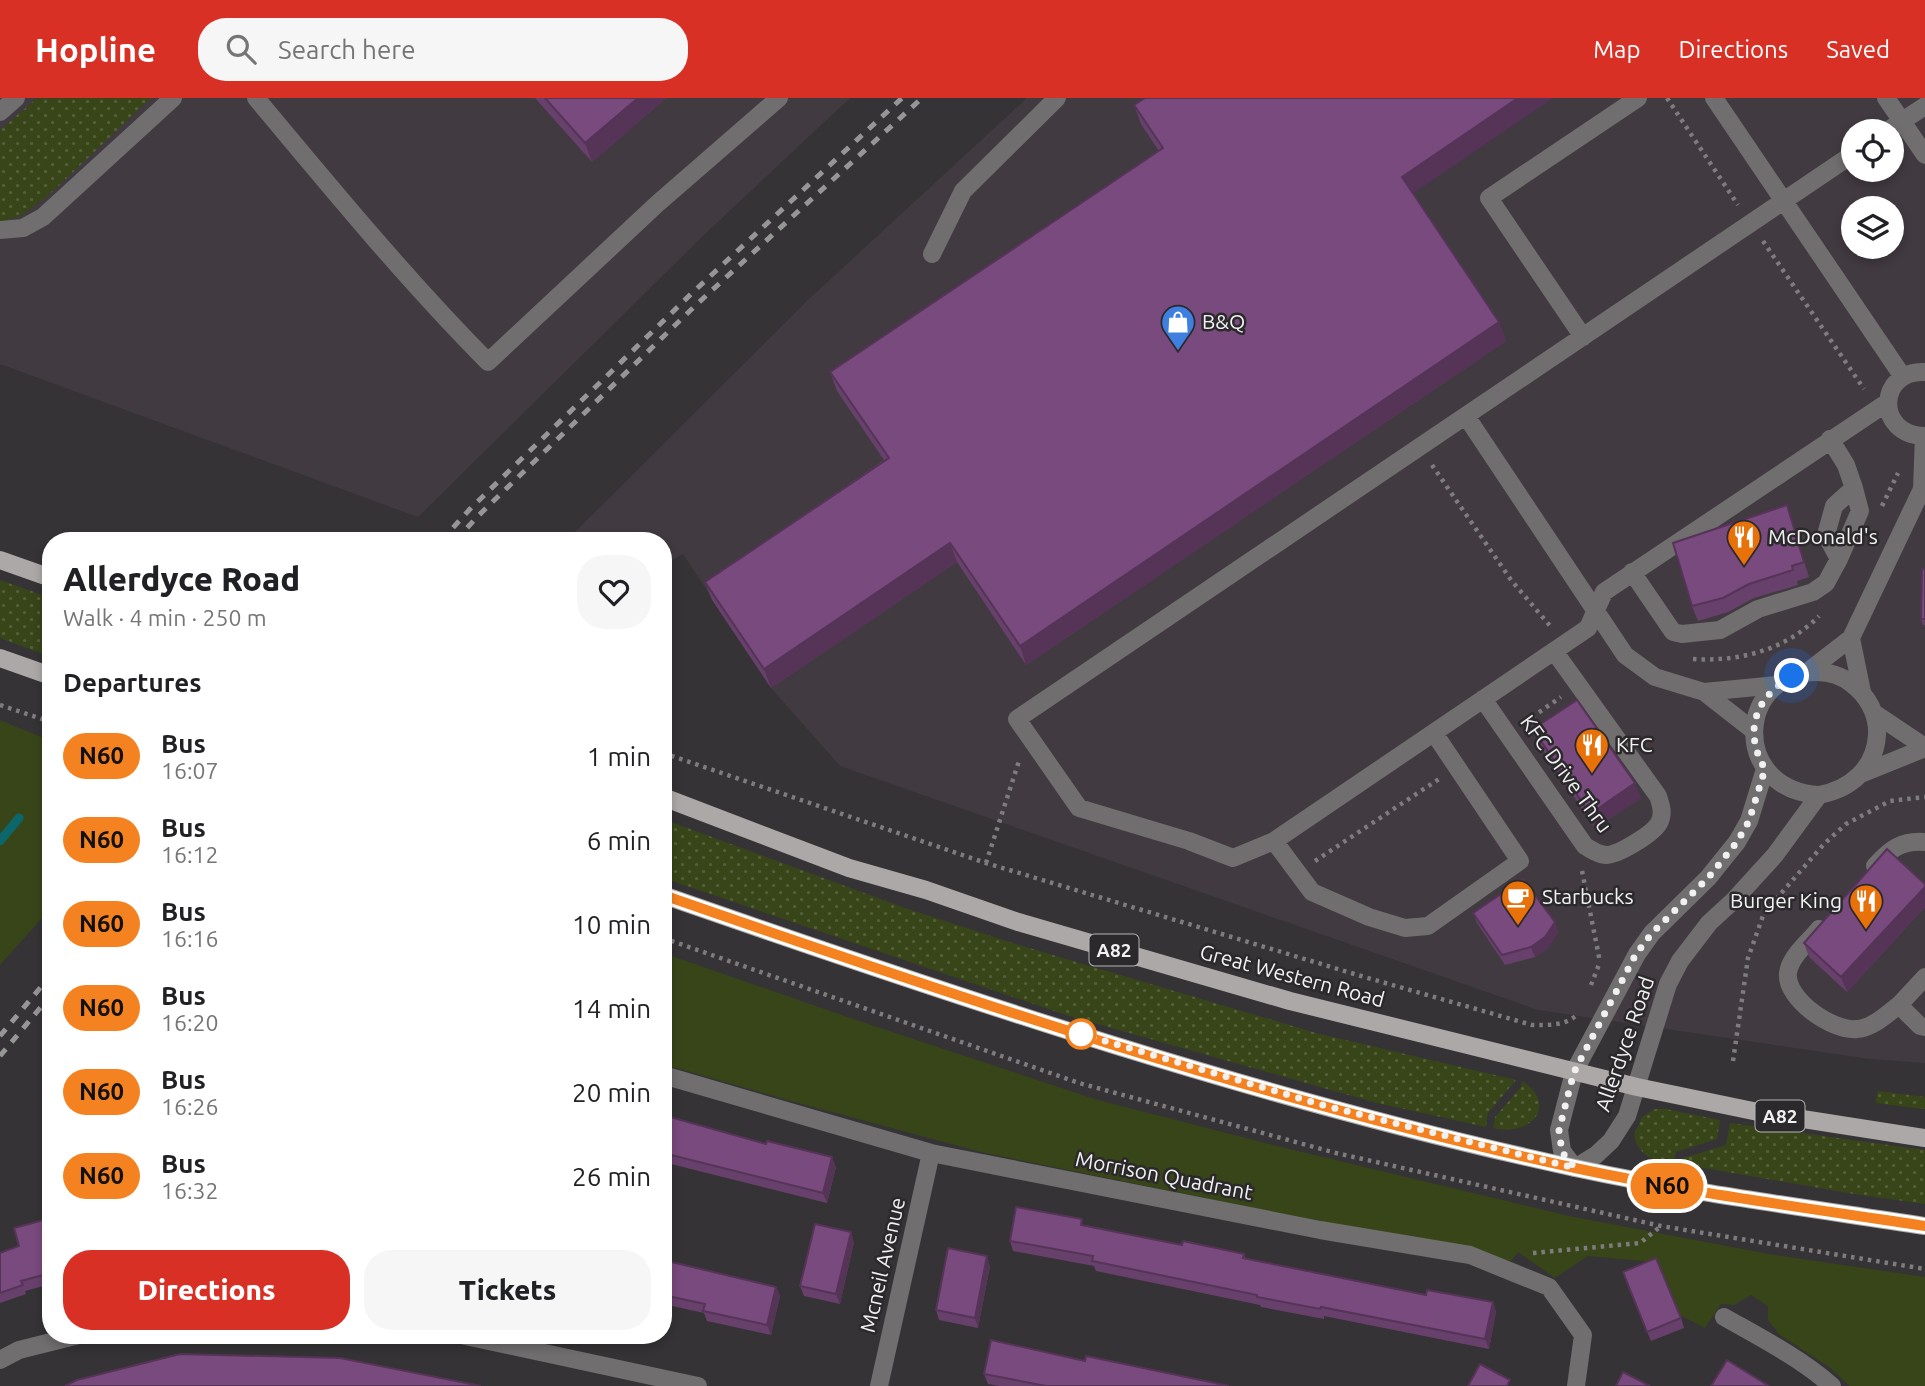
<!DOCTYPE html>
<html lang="en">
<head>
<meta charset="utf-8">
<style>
  :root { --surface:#fff; --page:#f6f6f6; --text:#202124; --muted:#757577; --accent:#d93025 }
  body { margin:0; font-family:Ubuntu,sans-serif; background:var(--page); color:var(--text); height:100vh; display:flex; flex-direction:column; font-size:26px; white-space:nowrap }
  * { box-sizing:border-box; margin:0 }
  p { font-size:23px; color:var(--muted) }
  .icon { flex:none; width:38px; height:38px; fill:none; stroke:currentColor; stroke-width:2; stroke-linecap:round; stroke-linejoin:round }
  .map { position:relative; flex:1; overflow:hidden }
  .side { position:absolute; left:42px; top:434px; width:630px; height:812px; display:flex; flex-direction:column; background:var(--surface); border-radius:28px; box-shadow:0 4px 10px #0003 }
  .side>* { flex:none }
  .badge { padding:0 14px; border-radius:23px; font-size:24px; line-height:46px }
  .tools { position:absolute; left:1841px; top:21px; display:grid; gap:14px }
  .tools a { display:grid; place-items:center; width:63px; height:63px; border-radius:50%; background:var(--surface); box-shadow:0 4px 10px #0003; font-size:35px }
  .you { position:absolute; width:35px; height:35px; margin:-18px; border:5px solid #fff; border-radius:50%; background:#1a73e8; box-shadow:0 0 0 10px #1a73e833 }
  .map>.badge { position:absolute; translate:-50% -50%; box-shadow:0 0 0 4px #fff }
  h2 { padding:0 21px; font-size:26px; line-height:63px }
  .round { display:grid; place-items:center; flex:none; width:74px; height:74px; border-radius:28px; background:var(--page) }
  .summary { display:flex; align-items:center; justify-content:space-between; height:119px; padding:0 21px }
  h1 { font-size:33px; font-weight:800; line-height:52px }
  .button { display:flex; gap:14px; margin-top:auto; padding:14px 21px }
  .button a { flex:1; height:80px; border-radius:28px; background:var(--accent); color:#fff; font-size:28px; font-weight:800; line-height:80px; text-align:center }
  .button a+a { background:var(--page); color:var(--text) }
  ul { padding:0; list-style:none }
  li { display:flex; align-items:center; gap:21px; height:84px; padding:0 21px }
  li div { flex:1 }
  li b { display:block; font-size:26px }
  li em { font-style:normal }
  li .badge { min-width:77px; font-weight:700; text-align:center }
  header { display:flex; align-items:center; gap:42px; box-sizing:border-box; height:98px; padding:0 35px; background:var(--accent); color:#fff }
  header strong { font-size:33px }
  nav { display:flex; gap:38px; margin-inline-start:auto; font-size:24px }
  .search { width:490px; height:63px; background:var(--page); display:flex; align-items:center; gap:18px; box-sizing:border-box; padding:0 24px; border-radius:28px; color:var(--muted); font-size:26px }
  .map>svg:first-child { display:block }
  .built { fill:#413a41; fill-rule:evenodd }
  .grass { fill:url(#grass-dots) }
  .park { fill:#384519 }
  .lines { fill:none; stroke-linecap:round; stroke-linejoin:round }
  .stream { stroke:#0b676a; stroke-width:9 }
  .path { stroke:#7e7c7e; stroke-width:4.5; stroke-dasharray:3.5 5; stroke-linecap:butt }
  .lane { stroke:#706e6e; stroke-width:18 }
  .street { stroke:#706e6e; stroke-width:18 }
  .primary { stroke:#aca8a7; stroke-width:18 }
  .rail { stroke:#979697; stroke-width:5; stroke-dasharray:9 9; stroke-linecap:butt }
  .wall { fill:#68406c }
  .shaded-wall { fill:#553458 }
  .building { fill:#794a7d; stroke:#553458; stroke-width:2 }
  .line-casing { stroke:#fff; stroke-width:16 }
  .line { stroke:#f58220; stroke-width:10 }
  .walk { stroke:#f2f1f2; stroke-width:7; stroke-dasharray:0 12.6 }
  .stop-dot { fill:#fff; stroke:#f58220; stroke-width:3.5 }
  .labels { text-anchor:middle; stroke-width:5; stroke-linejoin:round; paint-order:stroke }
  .shield { fill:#2b292b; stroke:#b6b5b6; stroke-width:2 }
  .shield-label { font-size:19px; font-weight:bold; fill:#f2f1f2 }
  .poi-label { font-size:21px; fill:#f2f1f2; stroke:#2b292b; text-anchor:start }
  .street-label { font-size:21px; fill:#f2f1f2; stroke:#2b292b }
</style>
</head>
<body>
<header>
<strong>Hopline</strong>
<div class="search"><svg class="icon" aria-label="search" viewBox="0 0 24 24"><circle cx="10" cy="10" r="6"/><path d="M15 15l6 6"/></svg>Search here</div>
<nav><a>Map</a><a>Directions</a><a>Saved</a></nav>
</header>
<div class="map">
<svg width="1925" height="1288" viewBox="0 0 1925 1288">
  <defs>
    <pattern id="grass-dots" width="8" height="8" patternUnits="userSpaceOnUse" patternTransform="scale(1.75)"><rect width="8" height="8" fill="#384519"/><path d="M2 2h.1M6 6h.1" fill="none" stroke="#55603b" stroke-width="1.8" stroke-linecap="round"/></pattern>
  </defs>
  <rect width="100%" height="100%" fill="#353335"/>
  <path class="built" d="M0,0H850L705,136L418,419L0,266Z
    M1027,0H1925V965L1870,961L1538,912L840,668L771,590L683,456L663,467V443H580L575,434L809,201ZM1853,33H1892V72H1853ZM1853,110H1892V149H1853Z"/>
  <path class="grass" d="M37,0H151L51,95L21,118L0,124V32Z
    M0,482L51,500V559L0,540Z
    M663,721L905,810L1019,847L1316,935L1516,982L1488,1015L1486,1029L1373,1004L1066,917L663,780Z
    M1522,983C1559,1007 1531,1039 1493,1030L1495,1019L1521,989Z
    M1878,993L1925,999V1011L1875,1005Z
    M1655,1011H1665L1720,1022L1717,1041L1676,1054L1673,1066C1654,1063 1638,1058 1634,1037L1642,1019Z
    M1730,1025L1925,1052V1106L1854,1096L1681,1066L1683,1060L1726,1047Z"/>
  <path class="park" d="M0,622L51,643V810L0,867Z
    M663,855L862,924L1098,1002L1277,1048L1569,1118L1774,1157L1925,1179V1288H1850L1829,1269L1780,1237L1768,1222V1208L1751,1197L1734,1207L1721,1206L1705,1230L1678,1216L1654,1164L1588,1158L1555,1180L1518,1154L1511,1163L981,1054L791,1003L663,966Z"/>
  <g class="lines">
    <path class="stream" d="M0,743L19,720"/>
    <path class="path" d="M1667,0L1738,107
      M1763,143L1864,291
      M1432,367L1511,482L1551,529
      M1882,408L1898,375
      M1693,561C1739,564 1786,552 1819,518
      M0,607L51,624
      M1525,624L1561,599
      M663,655L986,765L1361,878L1532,927C1549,927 1564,928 1577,917
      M1315,763L1439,681
      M986,765L1019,663
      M1582,773L1600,864
      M663,840L1079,985L1336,1055L1661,1128L1925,1171
      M1591,887L1600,864
      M1733,963L1748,860L1764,815L1824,746L1846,726L1890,703L1925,699
      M1533,1155L1640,1145L1661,1128"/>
    <path class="lane" d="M256,0C331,90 406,181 488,264L657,106L779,0
      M1714,0L1903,279
      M1886,0L1925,57
      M0,14L16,0
      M1887,33L1925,8
      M1853,56L1017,621L1079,710L1189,743L1233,760L1274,743L1588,530L1604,494L1888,304
      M0,132L23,130L43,119L173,0
      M932,156L963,93L1057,0
      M1583,239L1489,100L1638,0
      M1925,274C1878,271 1874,337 1925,338
      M1466,318L1625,557L1655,579L1704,594L1754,633
      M1839,461L1860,413L1854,390
      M1632,474L1673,534L1682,536L1720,532L1758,511L1813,494L1826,485L1839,461L1826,437L1834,408L1854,390L1846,367L1830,341
      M1851,540L1862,594
      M1807,574L1851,540L1922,391L1924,338
      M1704,594L1777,587
      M1483,601L1585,748C1592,752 1597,756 1606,757C1618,757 1653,736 1659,725C1664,716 1661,707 1658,698L1554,553
      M1274,743L1312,794L1369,819L1405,830L1428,828L1520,763L1434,635
      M1875,768C1890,751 1902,742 1925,744
      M1819,831C1809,844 1790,858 1788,875C1785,901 1833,934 1857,931C1873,930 1887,916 1899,907
      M1925,879L1899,907L1920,928L1925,929"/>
    <path class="street" d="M1874,615L1925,649
      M1765,671L1749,723L1737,744L1708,780L1652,835L1637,856L1574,974L1559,1032L1562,1053L1575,1070L1596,1057L1611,1043L1627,1018L1668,886L1680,863L1709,825L1734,802L1775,757L1819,697C1851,691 1875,670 1877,637C1878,617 1868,598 1852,586C1842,578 1829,574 1817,574C1737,574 1729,691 1819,697
      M1861,676L1925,650
      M663,977L931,1055L1320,1132L1470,1157L1549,1189L1583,1237L1576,1288
      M1724,1219C1761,1240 1800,1260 1832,1288
      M461,1237L698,1288
      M0,1262L19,1252L79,1237
      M879,1288L931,1055"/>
    <path class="primary" d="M0,462L51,480
      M0,560L51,578
      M663,699L849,770L926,792L1018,824L1290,903L1637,989L1758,1014L1925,1040
      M663,797C962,901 1265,1003 1575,1070C1691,1095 1808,1110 1925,1128"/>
    <path class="rail" d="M441,443L470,411L691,196L902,0
      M455,443L478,418L697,206L922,0
      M0,938L51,877
      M0,958L51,897"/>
  </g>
  <path class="wall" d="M535,0H666L592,64Z
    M1134,7L1413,96L1499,224L1506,243L1026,567L957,464L771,590L712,502L705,484L884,362L837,293L830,274L1159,53L1141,26Z
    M1787,407L1809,479L1797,483L1798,487L1754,500L1728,514L1698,523L1692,508Z
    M1925,471V527H1923L1921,521Z
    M1533,631L1641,700L1595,730L1538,645Z
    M1925,786V809L1847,894L1809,859L1804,845Z
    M1473,815L1555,824L1558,834L1549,849L1535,859L1505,867L1477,825Z
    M663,1017L836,1069L827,1105L663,1064Z
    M51,1120V1186L25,1193L26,1196L0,1205V1155L19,1148Z
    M1085,1127L1182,1147L1244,1156L1246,1161L1426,1197L1493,1204L1496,1214L1489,1251L1324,1218V1221L1261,1209L1260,1207L1096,1173L1094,1168L1013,1153L1010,1143Z
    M854,1144L840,1206L804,1198L800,1188Z
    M663,1162L776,1189L780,1198L771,1237L707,1223L704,1215L663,1206Z
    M990,1168L978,1230L939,1222L936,1212Z
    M1626,1184L1681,1220L1684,1230L1651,1243Z
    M1085,1263L1229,1288H999L988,1286L984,1276Z"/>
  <path class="shaded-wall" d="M638,0H666L592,64L585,45Z
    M1518,0H1553L1409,98L1402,79Z
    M1499,224L1506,243L1026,567L1020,548Z
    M1787,407L1792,422L1809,479L1804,464Z
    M950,445L957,464L771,590L764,571Z
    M1635,685L1641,700L1595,730L1590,716Z
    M1925,789V809L1847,894L1841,879Z
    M1555,824L1558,834L1549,849L1535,859L1531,849Z
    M832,1059L836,1069L827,1105L823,1095Z
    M851,1134L854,1144L840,1206L836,1196Z
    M987,1158L990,1168L978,1230L975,1220Z
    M776,1189L780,1198L771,1237L767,1227Z
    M1493,1204L1496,1214L1489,1251L1485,1241Z"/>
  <path class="building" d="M545,0H638L585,45Z
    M1145,0H1518L1402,79L1499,224L1020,548L950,445L764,571L705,484L889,360L830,274L1163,50L1134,7Z
    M1787,407L1804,464L1792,468L1793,472L1749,486L1723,500L1692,508L1673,445Z
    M1922,471H1925V521H1921Z
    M1577,602L1635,685L1590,716L1533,631Z
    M1887,751L1925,786V789L1841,879L1804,845Z
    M1523,781L1555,824L1545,839L1531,849L1502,857L1473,815Z
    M663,1017L766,1046L767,1043L832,1059L823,1095L663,1055Z
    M1016,1109L1082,1121L1081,1127L1182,1147L1183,1143L1244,1156L1243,1160L1327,1177L1426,1197L1427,1192L1493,1204L1485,1241L1321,1209L1320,1211L1257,1199V1197L1092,1163L1093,1158L1010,1143Z
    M51,1120V1175L21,1183L23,1187L0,1195V1155L19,1148L14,1130Z
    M815,1126L851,1134L836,1196L800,1188Z
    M948,1150L987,1158L975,1220L936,1212Z
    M1656,1160L1681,1220L1647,1234L1623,1174Z
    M663,1162L776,1189L767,1227L703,1213L705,1206L663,1197Z
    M991,1242L1085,1263L1086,1258L1229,1288H1046L984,1276Z
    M180,1256L340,1260L481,1288H65L77,1282Z
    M1727,1262L1769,1288H1711Z
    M1480,1266L1510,1282L1507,1288H1468Z
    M1623,1274L1650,1288H1616Z"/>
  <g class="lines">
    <g class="line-casing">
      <path id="line" d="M663,797C962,901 1265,1003 1575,1070C1691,1095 1808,1110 1925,1128"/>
    </g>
    <use href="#line" class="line"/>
    <path class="walk" d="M1081,936L1075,934L1326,1008L1575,1070L1562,1054L1559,1032L1574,974L1636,856L1652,835L1708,780L1737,744L1749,723L1765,671C1743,633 1755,600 1792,578"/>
  </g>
  <defs>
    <g id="shop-pin" transform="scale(1.75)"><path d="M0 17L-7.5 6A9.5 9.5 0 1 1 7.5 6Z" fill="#3f7fe0" stroke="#2b292b"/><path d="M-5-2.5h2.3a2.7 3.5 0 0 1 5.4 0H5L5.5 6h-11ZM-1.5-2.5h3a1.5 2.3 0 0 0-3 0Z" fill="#fff"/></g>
    <g id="restaurant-pin" transform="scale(1.75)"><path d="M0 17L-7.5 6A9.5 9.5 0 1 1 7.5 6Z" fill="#e8710a" stroke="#2b292b"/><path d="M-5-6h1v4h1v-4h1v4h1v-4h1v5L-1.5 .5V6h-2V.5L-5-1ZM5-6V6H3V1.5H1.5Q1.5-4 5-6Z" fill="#fff"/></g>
    <g id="cafe-pin" transform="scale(1.75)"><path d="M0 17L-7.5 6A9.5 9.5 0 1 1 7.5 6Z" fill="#e8710a" stroke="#2b292b"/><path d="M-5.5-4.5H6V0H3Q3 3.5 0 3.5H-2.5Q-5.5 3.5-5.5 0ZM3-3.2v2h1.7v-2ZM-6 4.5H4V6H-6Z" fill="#fff"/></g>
  </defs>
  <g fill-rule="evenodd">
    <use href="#shop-pin" x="1178" y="224"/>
    <use href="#restaurant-pin" x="1744" y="439"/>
    <use href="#restaurant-pin" x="1592" y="647"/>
    <use href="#cafe-pin" x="1518" y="799"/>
    <use href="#restaurant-pin" x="1866" y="803"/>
  </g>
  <circle class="stop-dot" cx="1081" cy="936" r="14"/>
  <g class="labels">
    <g class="shield">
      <rect x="1089.5" y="836.5" width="49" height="31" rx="5"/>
      <rect x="1755.5" y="1002.5" width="49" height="31" rx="5"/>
    </g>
    <g class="shield-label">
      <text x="1114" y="859">A82</text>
      <text x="1780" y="1025">A82</text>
    </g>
    <g class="poi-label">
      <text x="1202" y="231">B&amp;Q</text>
      <text x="1768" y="446">McDonald's</text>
      <text x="1616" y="654">KFC</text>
      <text x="1542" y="806">Starbucks</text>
      <text x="1842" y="810" text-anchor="end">Burger King</text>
    </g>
    <g class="street-label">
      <text transform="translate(1566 676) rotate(54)" y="7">KFC Drive Thru</text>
      <text transform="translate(1292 878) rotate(15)" y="7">Great Western Road</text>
      <text transform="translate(1625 946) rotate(-71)" y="7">Allerdyce Road</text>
      <text transform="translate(1164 1078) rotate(11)" y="7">Morrison Quadrant</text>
      <text transform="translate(883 1167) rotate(-77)" y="7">Mcneil Avenue</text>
    </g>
  </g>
</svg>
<div class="tools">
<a><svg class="icon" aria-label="locate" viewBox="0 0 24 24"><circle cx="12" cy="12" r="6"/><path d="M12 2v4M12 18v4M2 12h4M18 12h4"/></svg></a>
<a><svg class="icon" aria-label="layers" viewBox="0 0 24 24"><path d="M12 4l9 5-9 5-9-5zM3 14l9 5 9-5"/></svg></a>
</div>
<div class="you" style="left:1792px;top:578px"></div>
<b class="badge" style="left:1667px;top:1088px;background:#f58220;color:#111">N60</b>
<section class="side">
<div class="summary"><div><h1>Allerdyce Road</h1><p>Walk · 4 min · 250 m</p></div><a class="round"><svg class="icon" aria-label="heart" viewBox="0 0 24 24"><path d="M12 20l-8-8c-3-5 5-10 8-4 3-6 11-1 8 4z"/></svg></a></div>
<h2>Departures</h2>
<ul>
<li><span class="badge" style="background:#f58220;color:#111">N60</span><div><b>Bus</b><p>16:07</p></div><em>1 min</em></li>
<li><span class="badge" style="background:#f58220;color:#111">N60</span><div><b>Bus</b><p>16:12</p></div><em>6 min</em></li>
<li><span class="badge" style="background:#f58220;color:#111">N60</span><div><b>Bus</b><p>16:16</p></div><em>10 min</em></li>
<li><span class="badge" style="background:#f58220;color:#111">N60</span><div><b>Bus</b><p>16:20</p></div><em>14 min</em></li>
<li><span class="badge" style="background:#f58220;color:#111">N60</span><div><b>Bus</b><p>16:26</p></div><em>20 min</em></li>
<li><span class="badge" style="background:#f58220;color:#111">N60</span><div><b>Bus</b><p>16:32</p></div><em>26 min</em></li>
</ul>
<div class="button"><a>Directions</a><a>Tickets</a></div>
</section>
</div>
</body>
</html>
